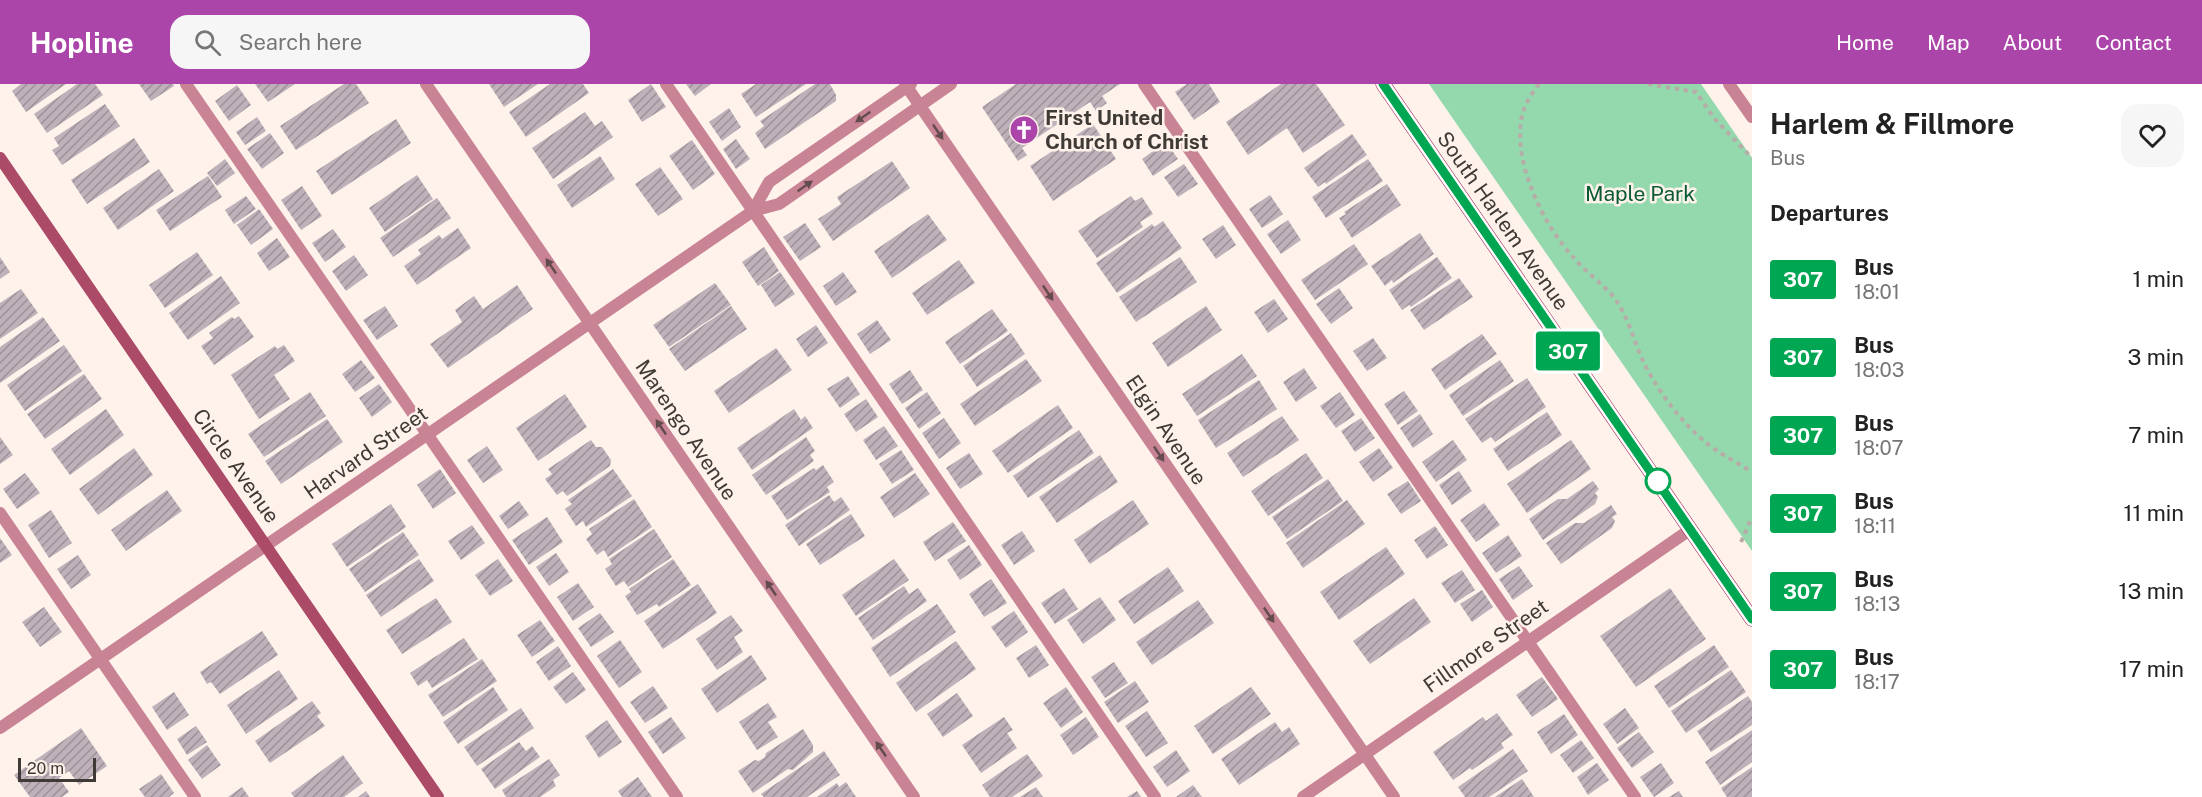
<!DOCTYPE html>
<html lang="en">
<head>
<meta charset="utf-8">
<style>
  :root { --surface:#fff; --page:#f6f6f6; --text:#222; --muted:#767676; --accent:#ab45a9 }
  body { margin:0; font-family:"Public Sans",sans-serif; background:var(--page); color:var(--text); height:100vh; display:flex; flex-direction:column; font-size:22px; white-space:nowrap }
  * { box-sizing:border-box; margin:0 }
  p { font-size:20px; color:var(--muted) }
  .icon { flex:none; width:33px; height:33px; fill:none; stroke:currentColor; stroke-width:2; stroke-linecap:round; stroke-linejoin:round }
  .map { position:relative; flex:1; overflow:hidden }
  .panel { display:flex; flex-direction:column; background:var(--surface); width:450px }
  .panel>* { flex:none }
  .badge { padding:0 12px; border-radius:4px; font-size:21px; line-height:39px }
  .scale { position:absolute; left:18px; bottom:15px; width:78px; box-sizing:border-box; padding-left:6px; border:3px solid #403a37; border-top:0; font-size:16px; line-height:21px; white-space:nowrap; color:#403a37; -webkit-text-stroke:4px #fef2eb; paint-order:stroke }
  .map>.badge { position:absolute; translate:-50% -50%; box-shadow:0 0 0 3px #fff }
  h2 { padding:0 18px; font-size:22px; line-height:54px }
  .round { display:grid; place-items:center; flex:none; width:63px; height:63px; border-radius:18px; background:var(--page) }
  .overview { display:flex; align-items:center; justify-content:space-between; height:102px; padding:0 18px }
  h1 { font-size:28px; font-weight:700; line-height:45px }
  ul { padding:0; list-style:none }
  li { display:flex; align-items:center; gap:18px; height:78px; padding:0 18px }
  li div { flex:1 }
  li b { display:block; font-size:22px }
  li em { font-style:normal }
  li .badge { min-width:66px; font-weight:700; text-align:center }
  header { display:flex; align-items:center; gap:36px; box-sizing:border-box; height:84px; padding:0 30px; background:var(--accent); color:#fff }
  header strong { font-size:28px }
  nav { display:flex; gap:33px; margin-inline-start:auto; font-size:21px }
  .search { width:420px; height:54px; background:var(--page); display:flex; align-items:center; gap:15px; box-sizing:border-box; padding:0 21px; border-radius:18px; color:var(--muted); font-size:22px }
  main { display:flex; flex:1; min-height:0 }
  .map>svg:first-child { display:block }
  .green { fill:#94d8ad }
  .building { fill:url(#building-hatch) }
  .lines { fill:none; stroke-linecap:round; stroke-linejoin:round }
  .path { stroke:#b7ada8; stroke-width:4; stroke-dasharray:4.5 4.5; stroke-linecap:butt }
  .lane { stroke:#c88495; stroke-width:12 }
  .street { stroke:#c88495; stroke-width:12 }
  .secondary { stroke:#ac4b68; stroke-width:12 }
  .primary { stroke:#941648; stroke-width:15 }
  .oneway { fill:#624c4e }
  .line-casing { stroke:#fff; stroke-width:14 }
  .line { stroke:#00a651; stroke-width:9 }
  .stop-dot { fill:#fff; stroke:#00a651; stroke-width:3 }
  .labels { text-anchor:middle; stroke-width:5; stroke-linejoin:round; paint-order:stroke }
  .poi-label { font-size:21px; font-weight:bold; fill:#403a37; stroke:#fef2eb; text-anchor:start }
  .park-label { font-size:21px; fill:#0a5a35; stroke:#fef2eb }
  .street-label { font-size:21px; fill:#403a37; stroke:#fef2eb }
</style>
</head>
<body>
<header>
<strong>Hopline</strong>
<div class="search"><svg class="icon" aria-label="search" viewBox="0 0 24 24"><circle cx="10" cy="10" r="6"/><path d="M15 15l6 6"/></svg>Search here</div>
<nav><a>Home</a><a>Map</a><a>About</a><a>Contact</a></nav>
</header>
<main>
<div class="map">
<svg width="1752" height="713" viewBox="0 0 1752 713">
  <defs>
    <pattern id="building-hatch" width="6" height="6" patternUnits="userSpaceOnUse" patternTransform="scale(1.5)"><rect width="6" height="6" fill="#bfb1ba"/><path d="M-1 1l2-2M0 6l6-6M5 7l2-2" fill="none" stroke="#9d9198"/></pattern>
  </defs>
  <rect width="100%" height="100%" fill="#fef2eb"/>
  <path class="green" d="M1429,0H1701L1752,74V467Z"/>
  <path class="building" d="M21,0H66L26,28L12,7Z
    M77,0H95L103,11L47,49L34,30Z
    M139,0H173L174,2L151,17Z
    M255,0H295L268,18Z
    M344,0H356L369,19L296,66L280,42Z
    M489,0H538L504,23Z
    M550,0H583L589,9L526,53L509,28Z
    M651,0L666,23L642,38L628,16Z
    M686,0H711L695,12Z
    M756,0H806L756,33L741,10Z
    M815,0H830L836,11V17L765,65L755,49L764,42L760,37Z
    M1016,0H1120L1102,12L1107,19L1096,27L1090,18L1022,64L1027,71L1018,77L982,23Z
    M1187,0H1209L1220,18L1194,36L1175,8Z
    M1281,0H1316L1345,41L1303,69L1287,44L1248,71L1226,38Z
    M237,1L251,21L229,37L215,17Z
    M105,20L120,42L62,81L52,66L59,62L54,54Z
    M729,24L741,43L722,57L709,38Z
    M585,28L595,42L602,37L613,53L553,95L532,64Z
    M257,33L266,47L245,61L236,48Z
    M396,35L411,59L332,111L316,87Z
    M1093,40L1116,75L1053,117L1030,82Z
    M270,49L284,69L262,85L247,65Z
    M1352,50L1367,71L1326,100L1325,98L1318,103L1304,84Z
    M134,54L150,78L87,120L71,96Z
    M736,55L750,75L736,85L723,65Z
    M692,56L715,90L693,106L669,72Z
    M1166,58L1178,75L1153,92L1142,75Z
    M600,72L615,95L572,124L557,101Z
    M225,75L235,89L217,102L207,89Z
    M1368,75L1383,97L1326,134L1312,113Z
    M892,77L910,104L833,157L818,135L841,120L837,113Z
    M1184,80L1198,100L1178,113L1164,93Z
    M660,83L683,115L658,132L635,100Z
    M159,85L174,107L118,146L103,124Z
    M417,91L433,115L385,148L369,124Z
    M208,92L222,113L170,147L156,126Z
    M1387,100L1401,121L1352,154L1339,134L1346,130L1344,128Z
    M302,102L322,132L301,146L281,116Z
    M1270,111L1283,130L1262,144L1249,125Z
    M246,112L256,125L234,140L225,126Z
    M1131,112L1135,117L1142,113L1153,130L1140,138L1143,143L1097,174L1078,147Z
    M437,114L451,134L393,173L380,154Z
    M259,125L273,145L251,161L237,141Z
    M928,130L947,156L892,194L874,167Z
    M1288,136L1301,156L1281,170L1267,150Z
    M1163,137L1182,164L1117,209L1096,179L1152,140L1154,143Z
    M805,139L821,163L800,177L783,153Z
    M1223,141L1236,161L1216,175L1202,155Z
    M458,144L471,164L417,201L404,182L421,170L418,166L439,151L442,155Z
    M333,145L346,163L325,178L312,159Z
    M1420,149L1434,170L1393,199L1392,196L1385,202L1371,182Z
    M277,154L290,173L269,187L257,169Z
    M1354,160L1368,180L1315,216L1301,196Z
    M764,163L779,187L758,202L742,178Z
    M197,168L213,191L165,224L149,201Z
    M354,171L368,191L346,207L332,187Z
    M0,173L10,188L0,195Z
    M1180,173L1197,198L1136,238L1119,213Z
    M1437,173L1452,194L1411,223L1409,221L1402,226L1389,206Z
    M959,176L975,199L927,231L912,209Z
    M780,188L795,210L775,223L761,201Z
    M843,188L857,208L836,222L823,202Z
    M221,192L240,219L188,256L169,229Z
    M1459,194L1473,213L1424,246L1410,226Z
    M715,199L731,221L669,263L653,241Z
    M517,201L533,225L448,284L430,260L462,238L455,226L474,212L483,225Z
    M1339,204L1353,224L1331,240L1316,220Z
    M21,205L38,229L0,255V219Z
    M1274,215L1288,235L1268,249L1254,228Z
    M385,222L398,242L377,256L363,236Z
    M731,222L747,245L685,287L669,265Z
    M1206,222L1222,246L1168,283L1152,259Z
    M992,225L1008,247L960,280L945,258Z
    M239,232L254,253L214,281L201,262L213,254L209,249L232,233L234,235Z
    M43,233L60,257L0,299V263Z
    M877,236L891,256L870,270L857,250Z
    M816,241L828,259L808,273L796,255Z
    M1011,249L1025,270L977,303L963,282Z
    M1482,250L1497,270L1445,306L1431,285Z
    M1373,254L1387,274L1367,287L1353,267Z
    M64,261L82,287L25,327L7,301Z
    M284,261L295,277L274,291L290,315L259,335L231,291L275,262L277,265Z
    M776,264L792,286L729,329L714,307Z
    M1242,270L1257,292L1197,332L1182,310Z
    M1026,275L1042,297L975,342L960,320Z
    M361,276L375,294L355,308L342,290Z
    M1500,276L1514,297L1463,332L1449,311Z
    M1304,284L1317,304L1296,318L1283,298Z
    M910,286L923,306L902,320L889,300Z
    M84,290L102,315L45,355L27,330Z
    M848,292L860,310L840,324L827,305Z
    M1527,294L1546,323L1495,358L1491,353L1482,359L1465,335Z
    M1259,296L1277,325L1216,364L1198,336Z
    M379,300L392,318L372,333L359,314Z
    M1404,307L1418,327L1398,341L1384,320Z
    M310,308L326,332L264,373L248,350Z
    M927,308L941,329L919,345L905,324Z
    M1340,308L1355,331L1336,344L1320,322Z
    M565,310L587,343L538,377L516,344Z
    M866,315L878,333L856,348L844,330Z
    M1058,321L1073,344L1008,389L992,367Z
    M106,325L124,351L70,391L51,365Z
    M794,325L801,336L805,332L813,344L752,386L737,364Z
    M1547,328L1562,351L1508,387L1493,365Z
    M1420,330L1433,350L1413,364L1400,344Z
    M1282,332L1299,356L1243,393L1227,369Z
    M944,334L961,359L939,375L922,349Z
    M1361,334L1375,354L1355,368L1341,347Z
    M327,335L343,358L281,400L265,377Z
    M884,342L898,362L876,376L863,356Z
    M1079,346L1094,369L1028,414L1013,392Z
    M0,353L13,371L0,380Z
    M806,353L815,367L810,371L814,377L766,411L752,391Z
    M591,356L596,363H602L611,376L610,382L567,412L563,407L557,411L545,395L552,390L548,385Z
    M1453,356L1467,376L1436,398L1422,378Z
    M1571,356L1591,385L1527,429L1507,400Z
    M487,362L503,386L483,399L467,376Z
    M134,364L153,391L98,431L79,405Z
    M1379,364L1393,384L1373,398L1359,378Z
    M901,366L914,386L892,400L879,380Z
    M969,369L983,390L960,405L946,384Z
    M1306,369L1323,394L1268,432L1251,407Z
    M1100,371L1118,398L1057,439L1039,413Z
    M823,381L834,398L827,403L830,408L787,436L771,412L814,384L816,386Z
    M440,385L456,409L433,425L417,401Z
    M613,385L632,412L586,443L583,437L576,442L565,425L572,420L568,416Z
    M1459,387L1472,407L1452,421L1439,401Z
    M25,389L40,409L17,425L3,405Z
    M915,389L930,410L894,434L880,413Z
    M1328,395L1343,417L1287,455L1272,433Z
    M1408,397L1421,417L1401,430L1387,410Z
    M1593,397L1599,405L1595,409L1598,413L1595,420L1543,456L1529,435L1558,415H1567Z
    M167,406L182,427L126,467L111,446Z
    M829,411L834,418L841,413L850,426L799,462L785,441Z
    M634,415L652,443L608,473L604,466L597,471L586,455L592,450L589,445Z
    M1133,416L1149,440L1090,480L1074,456Z
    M1347,416L1365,440L1303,484L1286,459Z
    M519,417L529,431L508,445L499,432Z
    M1484,419L1500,441L1476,458L1460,436Z
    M391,420L406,443L347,483L332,460Z
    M1611,421L1617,430L1612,433L1615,437L1612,444L1561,480L1546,459L1575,439H1584Z
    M51,426L72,459L49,474L28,441Z
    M851,430L865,452L820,481L806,460Z
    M547,433L563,458L529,481L512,456Z
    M953,438L966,457L935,477L923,458Z
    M472,441L485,459L461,476L448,457Z
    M1435,442L1448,461L1427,475L1414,456Z
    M654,445L672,473L628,503L624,497L616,502L605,485L612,480L609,475Z
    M1022,447L1035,467L1014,481L1001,461Z
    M403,448L419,471L365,508L349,485Z
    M1508,451L1522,472L1496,489L1482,469Z
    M0,454L12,471L0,479Z
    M969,461L982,481L960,496L947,476Z
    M1386,463L1405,490L1339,536L1320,508Z
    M556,469L569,488L549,502L536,483Z
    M78,471L91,491L71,505L57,485Z
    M419,475L434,497L381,533L366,511Z
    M498,475L513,497L490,512L475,491Z
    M673,475L691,501L659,523L657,520L637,531L625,512L631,508L629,505Z
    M894,475L909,496L856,532L842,511Z
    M1519,482L1533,502L1513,516L1499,495Z
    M1168,483L1184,507L1134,540L1118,517Z
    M1462,486L1475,506L1455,519L1441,499Z
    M991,495L1007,519L984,533L969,510Z
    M578,499L594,523L573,537L557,513Z
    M698,500L717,529L663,565L644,537Z
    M904,502L909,510L918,504L927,517L873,556L858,534Z
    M1064,504L1078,525L1055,540L1041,519Z
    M1670,504L1706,555L1636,603L1600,552Z
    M1482,506L1493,523L1472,538L1460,520Z
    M1100,513L1116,536L1083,560L1067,536Z
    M436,514L452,538L402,570L386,546Z
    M1414,514L1431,538L1370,580L1353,557Z
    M1198,516L1214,539L1152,581L1136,558Z
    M937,520L956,548L890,593L871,564Z
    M44,523L62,548L40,563L22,538Z
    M1014,527L1028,548L1006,564L991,543Z
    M600,529L614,548L591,563L578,544Z
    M731,531L743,547L734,553L743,568L717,586L696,555Z
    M540,536L555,557L532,573L517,551Z
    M262,547L278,571L220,610L211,598L207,600L200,588Z
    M464,554L478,575L432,604L427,596L418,602L410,589Z
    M620,556L642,588L619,604L597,572Z
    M956,557L976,585L916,628L896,599Z
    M1036,561L1049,581L1029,594L1016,574Z
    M1714,561L1729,583L1669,624L1654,602Z
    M558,562L571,582L549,597L536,578Z
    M751,571L767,595L717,629L701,605Z
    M482,575L497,597L443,633L428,611Z
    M1114,578L1128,599L1105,614L1091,593Z
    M279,586L298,615L246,650L227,621Z
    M1731,586L1746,608L1686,649L1671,627Z
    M573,588L586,606L566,620L553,603Z
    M1542,593L1558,615L1532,633L1516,611Z
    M1135,597L1149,618L1118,639L1104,618Z
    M653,602L668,624L645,639L630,618Z
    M493,603L508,626L458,660L443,638Z
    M1066,603L1083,628L1061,644L1043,619Z
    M1251,603L1271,630L1213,670L1194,642Z
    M174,608L189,631L167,646L152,623Z
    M957,609L973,632L943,653L927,630Z
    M1748,612L1752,618V641L1711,668L1697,647Z
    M312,617L321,629L317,632L325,642L270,679L255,657Z
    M768,619L777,633L768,638L778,653L757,666L739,638Z
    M521,624L534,644L477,682L464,663Z
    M1625,624L1639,644L1617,660L1603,640Z
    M1147,627L1168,659L1146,673L1125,642Z
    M1497,629L1513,651L1501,659L1504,664L1472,686L1470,684L1453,696L1433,668L1483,633L1486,637Z
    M1564,630L1578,651L1551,670L1537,648Z
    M671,633L686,654L663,670L648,648Z
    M1004,633L1013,646L1007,649L1017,664L981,689L962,661Z
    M1086,633L1099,653L1073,671L1060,651Z
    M607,636L622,658L599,674L585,652Z
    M1275,638L1282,648L1289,643L1300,660L1239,701L1221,675Z
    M196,642L207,658L187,671L177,655Z
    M81,644L107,682L79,701L69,687L59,694L69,708L62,713H30L14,691Z
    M803,645L813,661V668L793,686L788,685L753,709L738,687L755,676L759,677L765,673L766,669Z
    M1752,646V678L1720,701L1705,678Z
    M1639,648L1654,668L1632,684L1617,664Z
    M1581,656L1594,674L1573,689L1560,671Z
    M519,658L526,667L532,662L540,673L495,705L481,685Z
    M207,661L221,681L202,695L188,676Z
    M1513,665L1528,687L1489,713H1465L1458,703Z
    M1176,666L1190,687L1167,703L1153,683Z
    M824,667L840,691L807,713H764L761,710Z
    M1027,670L1043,692L1012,713H990L982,701Z
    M343,671L363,699L344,713H294L291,709Z
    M549,675L560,691L553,696L556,702L540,713H506L502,706Z
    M1597,679L1609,696L1588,711L1577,693Z
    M1661,679L1674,699L1654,713L1640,693Z
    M1752,683V713H1727L1721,704Z
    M161,690L174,709L169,713H145L139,705Z
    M638,693L652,713H622L618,707Z
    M1522,695L1534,713H1495Z
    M846,698L856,713H817L837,699L839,703Z
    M1193,701L1202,713H1176Z
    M242,703L249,713H228Z
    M1036,703L1043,713H1020Z
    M366,707L370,713H358Z
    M1137,707L1141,713H1127Z
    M1679,707L1683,713H1669Z"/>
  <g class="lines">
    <path class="path" d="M1539,0C1533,8 1526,18 1523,28C1510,74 1543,141 1574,174C1586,189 1605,201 1616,216C1630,237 1635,262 1646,283C1662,313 1683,340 1709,361C1722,371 1738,379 1752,388
      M1648,0L1696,8L1714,34L1752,74
      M1741,458L1752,433"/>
    <path class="lane" d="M186,0L677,713
      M666,0L1155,713
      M1144,0L1635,713
      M0,429L195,713"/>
    <path class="street" d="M426,0L914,713
      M905,0L1394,713
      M1729,0L1752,33
      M753,127L769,98L911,0
      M0,644L753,127L779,120L951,0
      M1303,713L1691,445"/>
    <path class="secondary" d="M0,74L438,713"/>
    <path class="primary" d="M1383,0L1752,535"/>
  </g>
  <defs><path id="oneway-solid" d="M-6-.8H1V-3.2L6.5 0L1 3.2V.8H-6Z" transform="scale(1.5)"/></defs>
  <g class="oneway">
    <use href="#oneway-solid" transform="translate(863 33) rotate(145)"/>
    <use href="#oneway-solid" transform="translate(938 48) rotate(56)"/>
    <use href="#oneway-solid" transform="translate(805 102) rotate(-35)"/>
    <use href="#oneway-solid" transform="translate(551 182) rotate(-124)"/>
    <use href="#oneway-solid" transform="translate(1048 209) rotate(56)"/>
    <use href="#oneway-solid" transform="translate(661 343) rotate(-124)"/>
    <use href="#oneway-solid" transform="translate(1159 370) rotate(56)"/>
    <use href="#oneway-solid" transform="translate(771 504) rotate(-124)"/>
    <use href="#oneway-solid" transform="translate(1269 531) rotate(56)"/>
    <use href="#oneway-solid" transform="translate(881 665) rotate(-124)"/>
  </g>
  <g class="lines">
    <g class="line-casing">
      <path id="line" d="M1383,0L1752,535"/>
    </g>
    <use href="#line" class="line"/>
  </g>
  <defs>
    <g id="church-disc" transform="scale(1.5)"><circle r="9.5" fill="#ab45a9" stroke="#fef2eb"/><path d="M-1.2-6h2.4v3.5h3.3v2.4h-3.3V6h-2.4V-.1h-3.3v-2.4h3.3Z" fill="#fff"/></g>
  </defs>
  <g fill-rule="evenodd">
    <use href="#church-disc" x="1024" y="46"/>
  </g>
  <circle class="stop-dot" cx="1658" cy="397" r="12"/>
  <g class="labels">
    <g class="poi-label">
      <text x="1045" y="41">First United<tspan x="1045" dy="24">Church of Christ</tspan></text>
    </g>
    <g class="park-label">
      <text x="1640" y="117">Maple Park</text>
    </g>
    <g class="street-label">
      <text transform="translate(1503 137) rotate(55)" y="7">South Harlem Avenue</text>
      <text transform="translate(686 346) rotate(56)" y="7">Marengo Avenue</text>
      <text transform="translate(1166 346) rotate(56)" y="7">Elgin Avenue</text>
      <text transform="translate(366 369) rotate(-35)" y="7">Harvard Street</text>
      <text transform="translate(236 382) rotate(55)" y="7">Circle Avenue</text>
      <text transform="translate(1486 562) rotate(-35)" y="7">Fillmore Street</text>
    </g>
  </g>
</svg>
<div class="scale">20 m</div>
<b class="badge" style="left:1568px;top:267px;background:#00a651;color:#fff">307</b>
</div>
<section class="panel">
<div class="overview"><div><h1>Harlem &amp; Fillmore</h1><p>Bus</p></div><a class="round"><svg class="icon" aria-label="heart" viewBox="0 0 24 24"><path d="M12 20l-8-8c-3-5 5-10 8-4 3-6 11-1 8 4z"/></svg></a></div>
<h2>Departures</h2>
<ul>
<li><span class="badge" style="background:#00a651;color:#fff">307</span><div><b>Bus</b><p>18:01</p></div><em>1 min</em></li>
<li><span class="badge" style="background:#00a651;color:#fff">307</span><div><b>Bus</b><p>18:03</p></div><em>3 min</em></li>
<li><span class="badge" style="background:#00a651;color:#fff">307</span><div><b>Bus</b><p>18:07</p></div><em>7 min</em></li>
<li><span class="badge" style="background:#00a651;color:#fff">307</span><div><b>Bus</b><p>18:11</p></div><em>11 min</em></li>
<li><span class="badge" style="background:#00a651;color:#fff">307</span><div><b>Bus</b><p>18:13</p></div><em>13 min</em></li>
<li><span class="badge" style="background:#00a651;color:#fff">307</span><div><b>Bus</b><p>18:17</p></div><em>17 min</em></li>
</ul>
</section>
</main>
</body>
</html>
